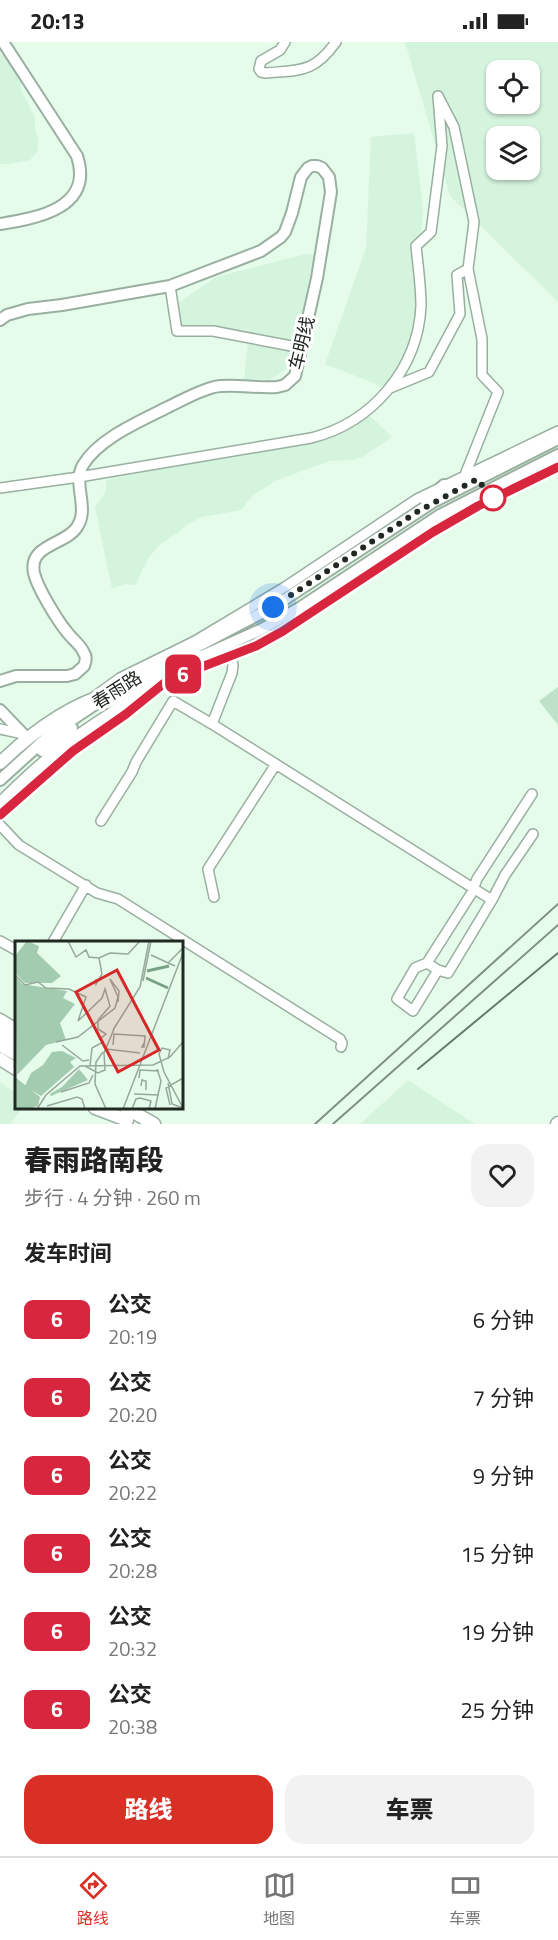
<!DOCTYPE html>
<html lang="zh">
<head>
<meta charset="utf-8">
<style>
  :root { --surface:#fff; --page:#f2f2f2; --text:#222; --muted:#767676; --line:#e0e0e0; --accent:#d93025 }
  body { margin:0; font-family:"Titillium Web","Noto Sans SC",sans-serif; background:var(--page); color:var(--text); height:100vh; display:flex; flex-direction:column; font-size:22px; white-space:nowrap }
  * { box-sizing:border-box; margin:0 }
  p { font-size:20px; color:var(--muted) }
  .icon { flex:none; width:33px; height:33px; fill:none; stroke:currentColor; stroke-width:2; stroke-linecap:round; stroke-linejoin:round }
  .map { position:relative; height:1082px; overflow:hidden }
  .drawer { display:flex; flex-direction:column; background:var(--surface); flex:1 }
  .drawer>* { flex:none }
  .badge { padding:0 12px; border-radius:9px; font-size:21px; line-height:39px }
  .buttons { position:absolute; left:486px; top:18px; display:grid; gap:12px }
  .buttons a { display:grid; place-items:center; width:54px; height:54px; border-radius:12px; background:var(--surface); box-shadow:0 2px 4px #0004; font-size:30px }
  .you { position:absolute; width:30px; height:30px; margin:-15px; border:4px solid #fff; border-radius:50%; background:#1a73e8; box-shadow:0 0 0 9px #1a73e833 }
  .map>.badge { position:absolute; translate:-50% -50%; box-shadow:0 0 0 3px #fff }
  h2 { padding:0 24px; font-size:22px; line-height:54px }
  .round { display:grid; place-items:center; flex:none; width:63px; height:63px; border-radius:18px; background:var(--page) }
  .head { display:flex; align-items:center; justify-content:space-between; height:102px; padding:0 24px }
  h1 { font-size:28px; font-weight:800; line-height:45px }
  .action { display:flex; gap:12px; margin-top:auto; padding:12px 24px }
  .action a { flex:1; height:69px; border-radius:18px; background:var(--accent); color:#fff; font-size:24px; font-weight:800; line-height:69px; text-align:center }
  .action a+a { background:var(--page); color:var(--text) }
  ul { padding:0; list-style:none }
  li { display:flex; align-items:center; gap:18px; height:78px; padding:0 24px }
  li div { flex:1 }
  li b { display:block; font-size:22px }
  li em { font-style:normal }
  li .badge { min-width:66px; font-weight:700; text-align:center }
  .status { display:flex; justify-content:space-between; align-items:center; height:42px; padding:0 30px; background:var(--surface); direction:ltr }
  .status svg { height:16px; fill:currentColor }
  .dock { display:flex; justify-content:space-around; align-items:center; height:84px; border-top:2px solid var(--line); background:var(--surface); font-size:16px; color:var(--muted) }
  .dock a { display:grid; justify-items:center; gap:3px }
  .dock .selected { color:var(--accent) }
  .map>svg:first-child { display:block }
  .built { fill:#d5f4de; fill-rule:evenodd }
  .green { fill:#bfe1c9 }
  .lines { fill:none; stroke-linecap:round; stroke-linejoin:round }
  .stream { stroke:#5f7d68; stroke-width:2 }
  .minor-casing { stroke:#99afa0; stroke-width:12 }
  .major-casing { stroke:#99afa0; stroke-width:14 }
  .highway-casing { stroke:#99afa0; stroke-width:15 }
  .minor { stroke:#fff; stroke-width:9 }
  .major { stroke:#fff; stroke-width:10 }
  .highway { stroke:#fff; stroke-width:12 }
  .rail { stroke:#808f84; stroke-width:2 }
  .line-casing { stroke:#fff; stroke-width:14 }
  .line { stroke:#d7263d; stroke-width:9 }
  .walk { stroke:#212923; stroke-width:6; stroke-dasharray:0 10.8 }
  .stop-dot { fill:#fff; stroke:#d7263d; stroke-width:3 }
  .labels { text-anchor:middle; stroke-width:6; stroke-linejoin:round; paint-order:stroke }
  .street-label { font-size:18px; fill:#212923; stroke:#fff }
  .inset-river { fill:none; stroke:#79a185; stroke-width:3 }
  .inset-road { fill:none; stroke:#97a89b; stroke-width:1.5 }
  .view { fill:#d62828; fill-opacity:0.15; stroke:#d62828; stroke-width:3 }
  .inset-edge { fill:none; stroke:#212923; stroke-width:3 }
</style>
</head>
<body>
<div class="status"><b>20:13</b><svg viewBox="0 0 49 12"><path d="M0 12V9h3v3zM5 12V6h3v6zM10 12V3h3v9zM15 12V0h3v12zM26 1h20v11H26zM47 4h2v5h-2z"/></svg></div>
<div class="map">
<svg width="558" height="1082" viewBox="0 0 558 1082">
  <rect width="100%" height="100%" fill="#e5fceb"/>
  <path class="built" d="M405,0H558V260L450,154ZM496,28H530V62H496ZM496,94H530V128H496Z
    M0,11L17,27L22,39L20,45L35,75V87L39,98L37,110L30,118L8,122H0Z
    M414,91L423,165L416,279L405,313L386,346L325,322L366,206L371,95Z
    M305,212L314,213L291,324L268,339L261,337L244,339L249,288L182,283L175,263L216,235Z
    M370,374L392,395L362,415L352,418L330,419L277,438L253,453L241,468L202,475L188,482L179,490L159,503L148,517L135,543L124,542L112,547L95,465L106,449V438L187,421L286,406L327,397Z
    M408,1038L475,1082H360Z
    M0,1040L16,1051V1066H23L10,1082H0Z"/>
  <path class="green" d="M558,645V683L539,659Z"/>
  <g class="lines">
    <path class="stream" d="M418,1027L558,911"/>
    <g class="minor-casing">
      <path id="minor" d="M285,0L280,8L261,19L259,27L261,30L266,31C300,28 314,31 336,0
        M170,244L177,289H213L302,306
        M465,433L498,350L482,333V297L468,227
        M0,446L79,435L311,396C372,381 418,327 421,264C421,244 418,224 416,204L431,190L442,104L438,54L454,85L474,180L468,227L457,233L460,272L429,330L390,346
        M179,633L256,604L283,589L433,490L478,464L558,425
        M95,654L120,636L195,599L285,545L417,457L558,389
        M212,682L232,631L233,623L231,612
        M0,687L23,692
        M0,773L73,709L126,672L148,654
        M101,779L132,730L136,720L173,659L212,682L492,858L448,931L438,928L413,969L397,957L415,926L427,921L438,928
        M0,783L19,803L97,851L118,857L340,997L342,1001L341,1005
        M214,855L208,827L276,722
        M492,858L505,833L533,792
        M0,899L16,908
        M53,900L86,843
        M427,921L471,852L477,837L532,752"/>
    </g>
    <g class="major-casing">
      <path id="major" d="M0,182C38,176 94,166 77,114L3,0
        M0,278L7,273L28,267L62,263L170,244L261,209L281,195L285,190L292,171L301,135L308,126L312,124H317L322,126L329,135L331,150L317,236L295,334L285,343L277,345C257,347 233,341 214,345C198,349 183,358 168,365C141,379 99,396 83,423C72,442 90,466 77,485C66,503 28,502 34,531C37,545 57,578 67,590C72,597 81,603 84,611C87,615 86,619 84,624L75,632L67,634H16L0,639
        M426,459L444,443
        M108,661L151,637L260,588L301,565L440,473L558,413
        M0,668L23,692
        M42,709L72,686
        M0,738L52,691L124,643L273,565L433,460L558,397"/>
    </g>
    <g class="highway-casing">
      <path id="highway" d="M0,721C32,690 69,663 111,651
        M0,762C21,741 42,721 65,704C108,671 156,646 200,615
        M0,978L16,988
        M0,991L16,1000
        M0,1003L16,1012
        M0,1017L16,1027
        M95,1066L127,1078
        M126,1066L154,1082
        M557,1082L558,1081"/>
    </g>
    <use href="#minor" class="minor"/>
    <use href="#major" class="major"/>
    <use href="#highway" class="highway"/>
    <path class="rail" d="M315,1082L558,862
      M333,1082L558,883"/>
  </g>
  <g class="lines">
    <g class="line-casing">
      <path id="line" d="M0,773L73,709L126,672L168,638L256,604L283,589L433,490L478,464L558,425"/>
    </g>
    <use href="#line" class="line"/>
    <path class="walk" d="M273,565L417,470L477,437L493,456"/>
  </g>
  <circle class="stop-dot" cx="493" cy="456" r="12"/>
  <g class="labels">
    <g class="street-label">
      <text transform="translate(302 301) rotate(-76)" y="6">车明线</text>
      <text transform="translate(117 648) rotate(-32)" y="6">春雨路</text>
    </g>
  </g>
  <g transform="translate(15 899)">
    <rect width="168" height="168" fill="#e5fceb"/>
    <path d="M12,0L24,5L22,12L46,35L37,42H10L1,33L0,15ZM0,35L7,43L52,50L48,57L60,63L45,82L51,99L31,104L2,134ZM47,110L61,117L55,121L59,126L26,155L10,145L16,132L28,124L37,111ZM64,128L73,139L36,155L35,153L47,146ZM0,136L25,156L23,165L18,166L21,168H0Z" fill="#a3cbaf"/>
    <path class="inset-river" d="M132,30L154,25M131,37L153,47"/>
    <path class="inset-road" d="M53,0L61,16L71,9L74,16L84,17M136,14L160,25M153,22L168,7M0,34L10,44L23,41L31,47L54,48L71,56L63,80L87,57L90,48L95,65L83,79V88L91,93L85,98L89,101M81,38V43L87,33L84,17L95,12L113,13L125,0M128,40L136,0M98,89L125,46L134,0M41,101L63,96L100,67L103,56L95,38L104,50L103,61M47,104L68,120L74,119M98,104L99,93L130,95L129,106H127L129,102M91,108L125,112M88,111L81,121L80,143L91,168M153,118L155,109L147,107L144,113L149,131L168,167L157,163L153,142M70,125L83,132L90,129L89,112L99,88M75,125L77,107L88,101M124,137L125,129L144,130M126,145L127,139L131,140V149M46,151L74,142L78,134M119,153L144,154M155,164L151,147L168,137M32,165L62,156L67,158L70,168M22,168L31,154L65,125L138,124L155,116L168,101M108,168L168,12M117,168L121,158L125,157L136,160L134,168M140,168L146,140L142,128"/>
    <path class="view" d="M102,29L144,109L103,131L61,51Z"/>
    <rect width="168" height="168" class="inset-edge"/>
  </g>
</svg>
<div class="buttons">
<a><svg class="icon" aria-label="locate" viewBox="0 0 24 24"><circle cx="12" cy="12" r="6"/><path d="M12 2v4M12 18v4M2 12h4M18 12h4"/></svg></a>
<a><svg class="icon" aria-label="layers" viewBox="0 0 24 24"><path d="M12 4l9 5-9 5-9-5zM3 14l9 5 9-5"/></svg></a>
</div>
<div class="you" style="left:273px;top:565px"></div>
<b class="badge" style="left:183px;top:632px;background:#d7263d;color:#fff">6</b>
</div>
<section class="drawer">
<div class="head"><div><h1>春雨路南段</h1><p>步行 · 4 分钟 · 260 m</p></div><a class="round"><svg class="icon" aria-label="heart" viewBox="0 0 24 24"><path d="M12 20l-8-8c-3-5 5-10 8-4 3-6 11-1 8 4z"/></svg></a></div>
<h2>发车时间</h2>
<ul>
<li><span class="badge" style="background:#d7263d;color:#fff">6</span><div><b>公交</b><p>20:19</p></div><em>6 分钟</em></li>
<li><span class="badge" style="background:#d7263d;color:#fff">6</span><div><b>公交</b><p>20:20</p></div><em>7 分钟</em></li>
<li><span class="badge" style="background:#d7263d;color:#fff">6</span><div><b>公交</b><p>20:22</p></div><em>9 分钟</em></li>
<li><span class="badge" style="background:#d7263d;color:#fff">6</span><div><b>公交</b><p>20:28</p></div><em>15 分钟</em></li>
<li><span class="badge" style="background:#d7263d;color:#fff">6</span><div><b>公交</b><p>20:32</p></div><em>19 分钟</em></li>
<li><span class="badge" style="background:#d7263d;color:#fff">6</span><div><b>公交</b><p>20:38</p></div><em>25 分钟</em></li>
</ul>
<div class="action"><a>路线</a><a>车票</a></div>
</section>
<nav class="dock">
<a class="selected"><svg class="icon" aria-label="directions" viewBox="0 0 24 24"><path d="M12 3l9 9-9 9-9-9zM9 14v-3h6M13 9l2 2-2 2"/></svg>路线</a>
<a><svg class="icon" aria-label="map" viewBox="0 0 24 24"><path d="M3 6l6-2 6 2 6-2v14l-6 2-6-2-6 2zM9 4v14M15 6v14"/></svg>地图</a>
<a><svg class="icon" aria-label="tickets" viewBox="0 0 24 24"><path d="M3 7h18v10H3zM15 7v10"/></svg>车票</a>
</nav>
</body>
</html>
